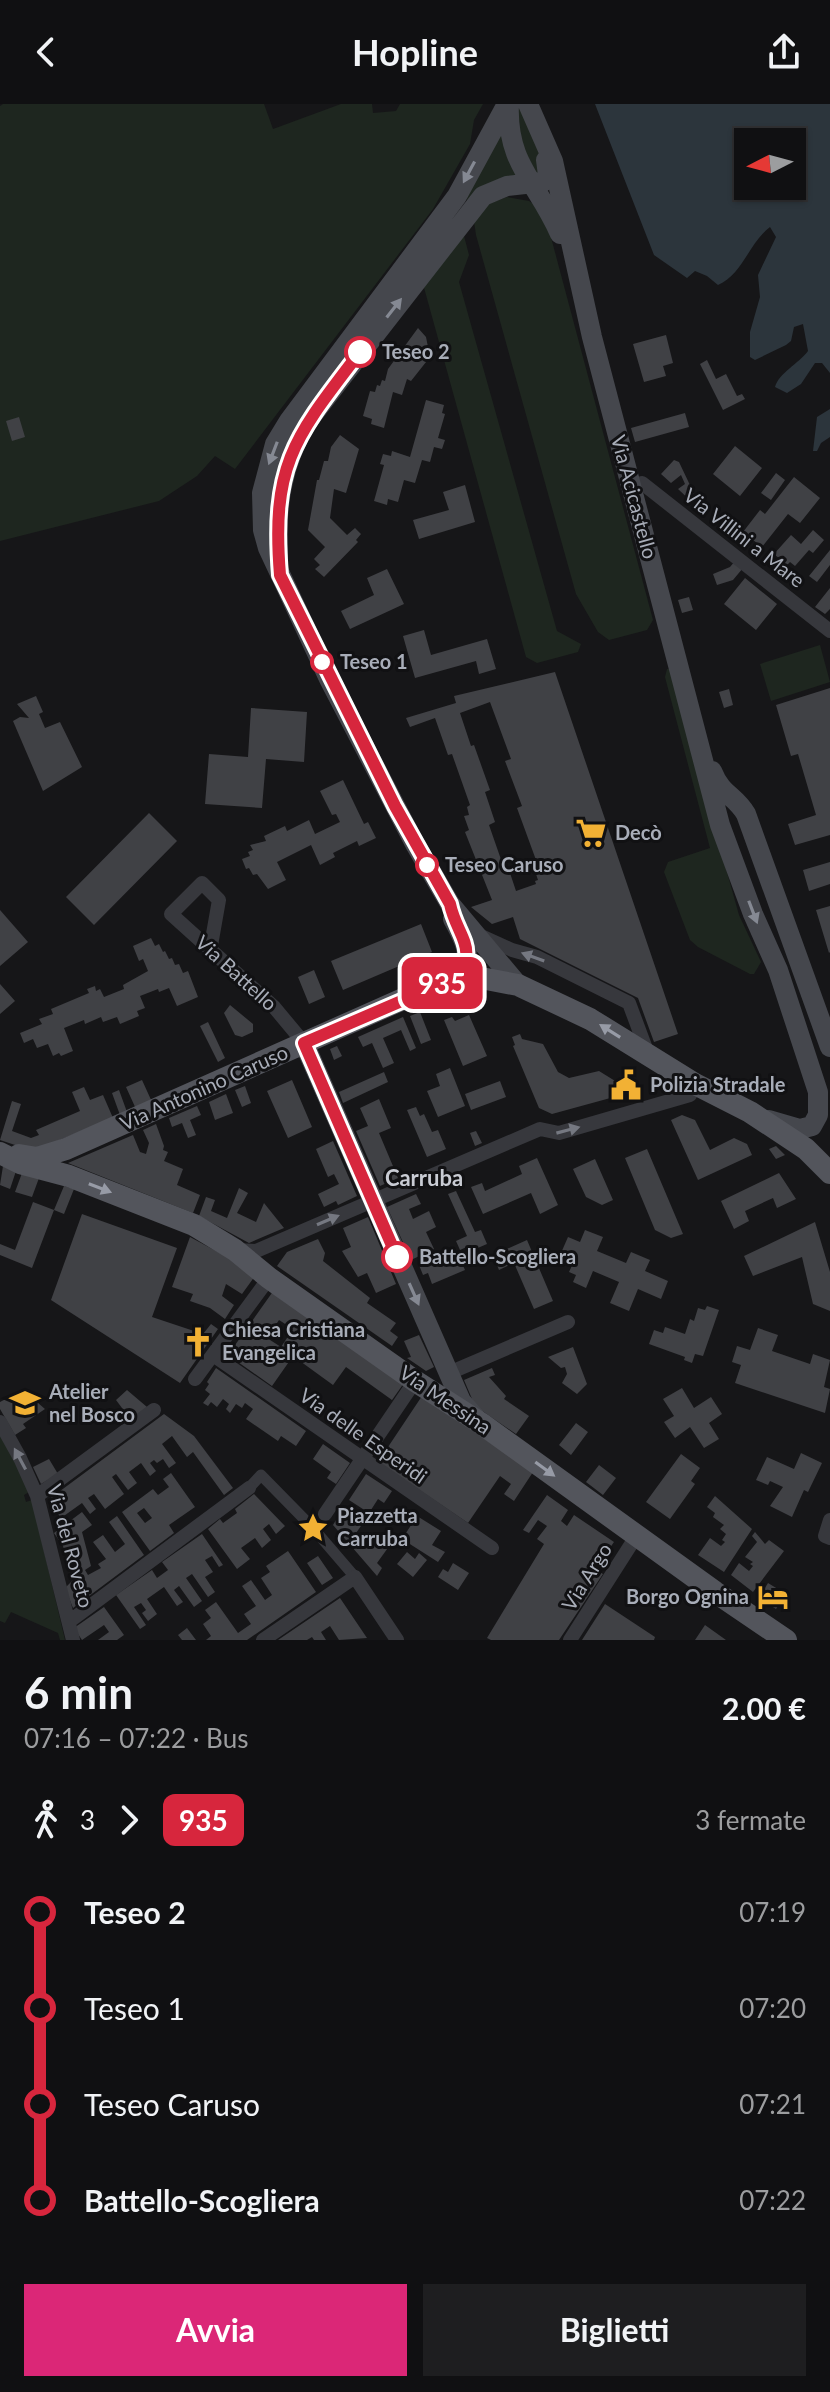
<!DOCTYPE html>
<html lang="it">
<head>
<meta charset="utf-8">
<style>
  :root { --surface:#101012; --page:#1e1e20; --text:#f1f3f6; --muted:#9c9d9f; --line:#303032; --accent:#db2777 }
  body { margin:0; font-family:Lato,sans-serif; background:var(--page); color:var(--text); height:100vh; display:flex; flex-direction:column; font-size:30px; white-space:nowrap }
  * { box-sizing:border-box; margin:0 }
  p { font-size:26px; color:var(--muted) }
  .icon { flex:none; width:44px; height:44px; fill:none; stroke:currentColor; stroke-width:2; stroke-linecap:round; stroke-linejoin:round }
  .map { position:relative; height:1536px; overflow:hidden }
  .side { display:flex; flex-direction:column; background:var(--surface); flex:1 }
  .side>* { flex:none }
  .badge { padding:0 16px; border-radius:12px; font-size:28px; line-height:52px }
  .needle { width:52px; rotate:264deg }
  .tools { position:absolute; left:734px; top:24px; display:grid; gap:16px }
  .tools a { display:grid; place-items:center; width:72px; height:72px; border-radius:0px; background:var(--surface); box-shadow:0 2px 6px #0004,0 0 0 2px var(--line); font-size:40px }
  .map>.badge { position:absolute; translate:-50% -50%; box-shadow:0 0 0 4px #fff }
  .legs { display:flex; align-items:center; gap:12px; height:88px; padding:0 24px; font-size:26px }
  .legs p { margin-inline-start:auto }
  .overview { display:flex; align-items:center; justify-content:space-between; height:136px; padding:0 24px }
  h1 { font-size:44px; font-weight:700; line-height:60px }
  .primary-button { display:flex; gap:16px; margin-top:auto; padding:16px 24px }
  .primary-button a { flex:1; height:92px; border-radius:0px; background:var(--accent); color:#fff; font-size:32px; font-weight:700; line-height:92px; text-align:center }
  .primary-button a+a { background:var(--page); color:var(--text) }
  ul { padding:0 24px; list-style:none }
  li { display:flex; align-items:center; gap:28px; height:96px; font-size:30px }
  li i { display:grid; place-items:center; width:12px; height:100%; margin:0 10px; background:currentColor }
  li i::after { content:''; width:20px; height:20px; margin:-10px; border:6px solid; border-radius:50%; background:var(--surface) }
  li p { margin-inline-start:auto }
  li:first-child i { background:linear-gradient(#0000 50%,currentColor 0) }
  li:last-child i { background:linear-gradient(currentColor 50%,#0000 0) }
  header { display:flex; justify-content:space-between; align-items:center; height:104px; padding:0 24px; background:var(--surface); font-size:36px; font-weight:700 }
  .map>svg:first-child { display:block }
  .green { fill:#1e261f }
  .water { fill:#2c353c; fill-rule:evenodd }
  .building { fill:#404145; fill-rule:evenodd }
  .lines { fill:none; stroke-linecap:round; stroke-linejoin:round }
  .pedestrian { stroke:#37383d; stroke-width:11 }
  .minor { stroke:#37383d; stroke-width:14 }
  .secondary { stroke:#45474d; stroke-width:20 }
  .primary { stroke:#53555c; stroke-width:22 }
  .oneway { fill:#858993 }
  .oneway2 { fill:#757881 }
  .oneway3 { fill:#979ba6 }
  .line-1-casing { stroke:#fff; stroke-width:18 }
  .line-1 { stroke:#d7263d; stroke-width:12 }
  .stop-1-dot { fill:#fff; stroke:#d7263d; stroke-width:4 }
  .labels { text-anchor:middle; stroke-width:6; stroke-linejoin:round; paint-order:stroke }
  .stop-label { font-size:20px; font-weight:bold; fill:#a8adb8; stroke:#111113; text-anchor:start }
  .street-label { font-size:20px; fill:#a8adb8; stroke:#111113 }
  .poi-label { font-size:20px; font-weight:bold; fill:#a8adb8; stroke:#111113; text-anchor:start }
  .neighbourhood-label { font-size:22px; font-weight:bold; fill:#c9ccd4; stroke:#111113 }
</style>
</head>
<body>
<header><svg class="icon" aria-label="back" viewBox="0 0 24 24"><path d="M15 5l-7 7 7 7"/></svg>Hopline<svg class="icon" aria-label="share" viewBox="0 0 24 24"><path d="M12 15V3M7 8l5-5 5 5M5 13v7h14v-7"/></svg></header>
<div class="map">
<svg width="830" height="1536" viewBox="0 0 830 1536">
  <rect width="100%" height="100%" fill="#161618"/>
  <path class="green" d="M3,0H264L273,25L341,0H372L373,9L396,7L400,0H483L474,16L470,40L433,105L235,365L215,352L197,372L159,397L0,437V2Z
    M518,4L526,5L544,65L540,73L522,55Z
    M504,20L523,76L468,96L466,95Z
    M507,93L529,97L544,107L653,516L647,526L609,536L598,528L576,490L476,131L474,117L487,100Z
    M464,132L469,151L459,178L557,527L581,540L578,548L537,559L526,553L423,180Z
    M820,541L830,578L771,597L760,560Z
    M667,565H670L739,811L761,858L754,870H750L698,843L690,836L664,768L668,758L710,744L665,573Z
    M0,1331L22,1369L29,1388L24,1391L26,1398L32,1396L65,1536H60L58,1529L11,1508L5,1519L0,1517Z"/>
  <path class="water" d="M595,0H830V269L822,259H815L801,280L787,289L775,283C779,269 798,260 808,247L803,220L794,223L791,237L786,241L755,256L750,253V228L760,193L758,171L776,133L770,123C749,139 742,171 718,181L707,172L695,167L687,174L654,151ZM792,38V82H748V38Z
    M830,305V333L821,339L817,347H813L817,313Z"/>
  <path class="building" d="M418,224L426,233L430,253L411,277L407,275L402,291L393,288L384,324L371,320L372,315L363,312L370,287L375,288L377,281L380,282L382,276L385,277L388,265Z
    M666,231L673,259L663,262L666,272L644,278L633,240Z
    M707,256L716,275L726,270L737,292L742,290L745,295L723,306L700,260Z
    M426,296L444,301L442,309L445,310L438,334L445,336L442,345L434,343L430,358L422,356L415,379L404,376L398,398L388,395L387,401L374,397L384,361L380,360L383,350L391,352L392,347L410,353Z
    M685,309L689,323L635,338L631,324Z
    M19,313L25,333L12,337L6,317Z
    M340,331L359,345L346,389L334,385L330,414L347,431L355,424L361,430L356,436L358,438L324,473L315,465L320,461L314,455L325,443L308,426L317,376H319L324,357H328L331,343Z
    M735,342L762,364L740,392L713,370Z
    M674,356L679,358L698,398L694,400L678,385L685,380L681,371L671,379L661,370Z
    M776,369L785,376L771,396L761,389Z
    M794,373L820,394L800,419L788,410L762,443L743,428L760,406L765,410Z
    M465,381L475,418L419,435L413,416L449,406L443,388Z
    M813,426L824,436L813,449L809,446L795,462L790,458L787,461L774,450L791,431L801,440Z
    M830,446V461L817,478L809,472Z
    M735,457L743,464L733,476L717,481L713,470L730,463Z
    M387,465L404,500L350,525L341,507L374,491L367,474Z
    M745,474L777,500L756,526L724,500Z
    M830,484V505L825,510L815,503Z
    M689,493L693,506L682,509L678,496Z
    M424,526L431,551L487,535L496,565L479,570L476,557L415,574L403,532Z
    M555,568L678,930L654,938L638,894L520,835L513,813L492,820L471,803L492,796L465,728L469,726L464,712L469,711L467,703L470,701L452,650L448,651L435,614L410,623L406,614L456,599L454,592ZM490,598L511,655L505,657L522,702L517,704L536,756L532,758L538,776L535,777L536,780L516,787L509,766L505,767L489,721L495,718L485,688L490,686L474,641L471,642L460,609Z
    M830,584V731L795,741L788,720L816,711L798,650L791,652L776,601Z
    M729,585L733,601L724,604L719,588Z
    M36,592L43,608L39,610L45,624L60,618L82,663L43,687L13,617L20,613L29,614L17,600Z
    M251,604L307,608L304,658L266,655L262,704L205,700L209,650L248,653Z
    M343,676L364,720L368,718L376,734L359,742L357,737L333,749L335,753L320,761L311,741L277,758L286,776L268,785L257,770L253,771L249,764L246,765L242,755L250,752L248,748L253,746L250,741L266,737L264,732L285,722L287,727L309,716L315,730L340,718L336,710L332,711L320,687Z
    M149,709L177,737L94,821L66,793Z
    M830,758V780L809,787L803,766Z
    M830,802V848L829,849L816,806Z
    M0,806L28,838L0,862Z
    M421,820L432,848L343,886L331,857Z
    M151,834L155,842L159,840L163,848L165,847L169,855L172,854L175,861L179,860L183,869L188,867L198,893L177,902L169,884L159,888L158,885L140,892L145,904L137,907L139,912L120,920L117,913L103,918L101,913L85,920L84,916L64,924L73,947L61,952L59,949L53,952L48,940L37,944L33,935L24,939L20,929L42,920L39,915L53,910L51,905L89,889L87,885L95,882L96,887L100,885L104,893L124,885L123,881L148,867L143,855L139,857L133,842Z
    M314,866L325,893L309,900L298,873Z
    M0,880L15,897L0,910Z
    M230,901L253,920V928L242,933L235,931L224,909Z
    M420,908L431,936L421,940L410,912Z
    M469,911L487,952L463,962L444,916L452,913L455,917Z
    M403,913L416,944L410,947L401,926L383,934L394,959L383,964L372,939L363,943L358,933Z
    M208,918L225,954L218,958L200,922Z
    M520,930L522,935L543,940L558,968L569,974L599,967L620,980L625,979V990L552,1010L539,1004L513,942L515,941L512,933Z
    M337,942L342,952L334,956L330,945Z
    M450,964L465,1002L438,1013L427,987L440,982L436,970Z
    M384,968L388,978L343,999L339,988Z
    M142,976L152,998L136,1005L126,983Z
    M292,976L312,1023L288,1034L267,987Z
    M500,977L506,993L471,1006L465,990Z
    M245,982L251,999L242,1003L235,986Z
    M84,983L90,996L103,991L113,1014L33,1047L0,1036L12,997L21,1000L12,1027L31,1034L39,1031L36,1026L80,1007L72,988Z
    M119,986L127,1008L120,1011L112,989Z
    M226,990L233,1009L215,1016L209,998Z
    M379,995L391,1024L379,1029L398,1074L380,1082L356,1027L368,1022L360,1004Z
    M197,1002L201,1011L190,1016L196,1031L188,1034L182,1019L172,1023L169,1014Z
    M416,1003L420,1012L424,1010L432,1028L438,1026L446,1045L427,1053L407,1006Z
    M682,1011L695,1016L710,1046L734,1034L747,1040L752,1051L698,1076L671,1016Z
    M156,1020L164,1042L163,1046L168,1048L164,1057L183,1065L177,1081L200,1091L193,1109L68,1059L133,1031L140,1048L146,1050L149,1039L143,1026Z
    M476,1027L482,1039L475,1042L470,1029Z
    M333,1037L357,1092L338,1101L336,1097L324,1103L318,1090L339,1080L334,1070L328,1073L316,1045Z
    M776,1042L785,1051L776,1055L769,1045Z
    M647,1045L683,1130L671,1134L655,1126L625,1054Z
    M537,1054L558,1101L540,1110L531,1089L483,1110L471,1083L482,1079L485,1087L522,1070L519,1062Z
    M595,1055L613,1096L602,1101L586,1093L573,1065Z
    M3,1062L16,1067L10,1085L0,1081Z
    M22,1069L39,1074L32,1093L15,1088Z
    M779,1069L796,1095L777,1104L773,1094L745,1107L749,1117L734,1125L721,1097Z
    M64,1082L74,1085L64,1110L54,1106L32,1164L0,1151V1140L15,1146L33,1098L54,1106Z
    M239,1084L248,1089L237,1109L256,1118L264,1099L284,1124L249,1139L199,1112L206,1093L215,1096L211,1107L227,1114Z
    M456,1087L475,1128L481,1126L487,1140L473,1146L471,1141L460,1146L456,1137L467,1132L448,1090Z
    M416,1090L421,1100L409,1105L413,1115L429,1107L436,1123L426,1128L434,1145L411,1156L387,1103Z
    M82,1110L177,1144L152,1213L203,1230L211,1220L218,1225L180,1279L51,1196Z
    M368,1113L396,1180L376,1189L367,1169L358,1173L342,1147L351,1143L343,1124Z
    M815,1118L830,1168V1207L813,1200L802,1153L753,1172L744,1152Z
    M585,1126L603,1133L597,1147L626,1159L631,1148L650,1156L645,1167L668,1177L661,1195L638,1185L629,1207L610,1199L619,1178L593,1167L586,1184L573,1178L576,1171L569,1168L575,1155L561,1149L568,1133L580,1138Z
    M190,1133L229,1154L255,1172L242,1190L226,1180L222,1192L234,1201L225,1215L210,1204L190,1197L193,1190L172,1183Z
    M318,1135L325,1149L323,1157L370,1194L367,1199L396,1219L390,1227L398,1233L392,1242L277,1162L287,1148Z
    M527,1136L553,1197L534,1205L514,1159L499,1166L493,1151Z
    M456,1146L465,1166L432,1180L428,1169L423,1171L419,1161Z
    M274,1186L404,1279L392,1296L346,1263L333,1281L293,1252L272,1282L228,1251ZM279,1216L293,1225L281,1243L267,1234Z
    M707,1202L719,1206L703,1252L695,1250L692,1259L684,1256L685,1253L649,1240L654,1226L663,1229L665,1223L685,1230L690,1215L694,1217L698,1204L705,1206Z
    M758,1224L778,1231L772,1247L810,1260L813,1250L830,1256L824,1283L830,1285L825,1309L735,1279L741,1261L732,1258L737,1242L750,1246Z
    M419,1231L434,1263L426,1267L407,1254L411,1253L404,1237Z
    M573,1243L587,1280L577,1290L562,1279L567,1270L565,1263L561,1264L548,1253Z
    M216,1264L306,1327L296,1342L281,1332L278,1337L246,1315L253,1305L245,1299L242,1304L236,1300L230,1309L226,1305L229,1300L223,1295L217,1303L211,1298L208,1302L203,1299L210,1290L205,1286L209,1280L207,1278Z
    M492,1264L495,1271L489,1273L506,1292L504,1295L529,1312L516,1330L475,1302L464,1276Z
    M682,1284L694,1304L711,1293L722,1310L709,1319L719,1335L704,1344L690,1323L675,1334L664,1318L674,1312L663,1295Z
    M23,1286L45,1305L23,1320L26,1324L15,1331L0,1305V1298Z
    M127,1286L147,1303L131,1316L116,1296Z
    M422,1292L533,1368L514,1397L504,1390L511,1380L500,1372L468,1419L378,1358Z
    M164,1310L194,1332L233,1384L224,1391L193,1348L187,1353L172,1332L162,1340L176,1359L169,1364L163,1355L157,1359L154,1356L150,1359L156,1367L150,1372L141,1359L129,1368L137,1379L128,1386L116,1370L112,1373L124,1390L105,1405L94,1390L88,1394L96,1405L90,1410L82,1399L61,1414L48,1396Z
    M576,1319L588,1328L571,1351L559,1341Z
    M323,1340L350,1359L336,1380L327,1374L331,1368L313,1355Z
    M801,1349L822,1359L808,1388L804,1386L792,1413L770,1402L783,1383L770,1377L768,1381L756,1376L767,1353L794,1365Z
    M681,1350L700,1364L691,1377L695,1380L670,1415L646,1398Z
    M49,1355L58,1370L41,1380L33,1363Z
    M599,1361L616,1374L603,1391L586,1378Z
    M171,1369L195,1403L169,1421L174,1429L150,1447L122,1408L153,1385L158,1391L169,1383L163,1375ZM144,1404L152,1414L145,1419L137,1409Z
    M366,1370L392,1387L384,1399L378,1395L369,1409L349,1396Z
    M254,1390L285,1422L276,1430L269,1420L263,1425L271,1436L262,1444L255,1434L241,1444L250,1455L237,1465L208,1425L220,1415L223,1419L237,1409L235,1405Z
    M547,1391L568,1406L561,1417L567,1422L574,1411L614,1438L605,1451L601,1448L591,1463L603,1470L559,1536H491L487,1534L544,1440L537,1435L547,1422L538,1416L529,1429L523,1426Z
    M715,1392L752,1425L724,1468L698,1451L710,1434L721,1442L725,1438L722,1436L726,1430L720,1425L724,1421L713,1413L715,1409L707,1403Z
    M82,1408L92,1421L82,1428L91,1462L85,1466L88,1471L101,1464L98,1460L106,1455L93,1438L103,1431L115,1448L125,1440L109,1418L117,1412L144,1451L73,1504L65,1484L72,1477L63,1442L54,1429Z
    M341,1408L361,1422L356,1429L363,1439L372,1428L390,1441L377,1459L382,1464L377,1472L333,1421Z
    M417,1412L441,1427L432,1441L445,1448L438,1458L402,1435Z
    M755,1428L765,1440L769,1436L784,1447L753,1488L731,1471L739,1459L749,1467L753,1462L750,1460L753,1458L745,1453L757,1438L752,1432Z
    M202,1430L223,1461L219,1463L212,1452L205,1456L213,1468L205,1473L215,1488L208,1493L192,1470L186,1474L202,1497L194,1503L179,1482L174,1486L183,1498L177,1502L164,1483L147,1495L157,1510L148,1517L142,1509L146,1506L141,1499L134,1503L146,1521L140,1525L116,1491L152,1466L157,1474L168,1466L162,1458Z
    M288,1447L316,1488L247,1536H206L211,1532L203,1520L211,1514L205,1506L216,1498L238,1529L251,1520L244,1510L256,1502L242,1482L251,1476L265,1496L272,1491L261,1474L270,1468L266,1462Z
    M407,1448L415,1455L419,1449L427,1456L413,1473L397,1460Z
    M318,1452L333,1474L322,1481L307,1459Z
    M453,1459L469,1469L458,1486L438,1473L443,1465L448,1468Z
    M768,1479L786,1490L776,1505L759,1494Z
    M340,1494L367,1534L339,1536L330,1522L321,1528L326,1536H314L312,1533L307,1536H278Z
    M605,1500L655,1533L654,1536H582Z
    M104,1503L124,1531L117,1536H98L109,1528L104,1521L82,1536L74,1524Z
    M705,1521L726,1536H695Z
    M187,1524L196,1536H182L178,1531Z"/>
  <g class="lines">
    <path class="pedestrian" d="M249,1384L261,1371L312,1423L355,1473"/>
    <path class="minor" d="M631,382L642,379L830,527
      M479,831L512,846L537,853L629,899L648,950
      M210,847L219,796L202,779L171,810L274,903L304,939
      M237,1146L256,1147L540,1025L559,1029L690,991L695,980
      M213,1251L492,1444
      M449,1269L568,1218
      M195,1275L269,1174
      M0,1318L20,1354L37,1392L73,1536
      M37,1392L154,1306
      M325,1410L415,1277
      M830,1416L825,1432L830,1434
      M70,1517L249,1384
      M263,1536L355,1473L397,1536
      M570,1536L637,1431"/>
    <path class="secondary" d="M507,0L457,92L289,317L275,340L262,389L263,426L268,444L330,577L415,740L450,800L518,881
      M509,0C506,60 538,79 560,130
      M528,0L553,57L592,233L720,721L753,810L778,866L818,988V1011L812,1022L800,1025L769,1016
      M278,451C275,402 282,360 307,318L483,92L507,82L543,78L548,71L546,56
      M712,667C722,692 734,690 746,710L830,943
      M448,877C476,855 468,843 453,815
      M304,939L461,1297L475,1313"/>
    <path class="primary" d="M0,1049L20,1059L69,1072L194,1121L235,1146L269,1174L415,1277L482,1320L715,1488L786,1536
      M19,1051L37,1054L66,1045L430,883L466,875L481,874L518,881L590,915L695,980L750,1008L806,1045L830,1069"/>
  </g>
  <defs><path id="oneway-solid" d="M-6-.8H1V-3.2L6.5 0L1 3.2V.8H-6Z" transform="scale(2)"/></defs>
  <g class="oneway">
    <use href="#oneway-solid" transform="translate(469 68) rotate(118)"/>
    <use href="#oneway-solid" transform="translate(394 204) rotate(-52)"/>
    <use href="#oneway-solid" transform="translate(273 349) rotate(111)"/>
    <use href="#oneway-solid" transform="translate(753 808) rotate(69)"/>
    <use href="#oneway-solid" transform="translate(414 1190) rotate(66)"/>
  </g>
  <g class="oneway2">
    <use href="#oneway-solid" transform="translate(533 853) rotate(-160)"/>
    <use href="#oneway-solid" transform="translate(568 1026) rotate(-15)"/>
    <use href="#oneway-solid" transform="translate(328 1116) rotate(-23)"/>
    <use href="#oneway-solid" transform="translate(20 1355) rotate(-118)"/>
  </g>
  <g class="oneway3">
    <use href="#oneway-solid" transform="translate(610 927) rotate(-148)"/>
    <use href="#oneway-solid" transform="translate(100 1084) rotate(21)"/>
    <use href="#oneway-solid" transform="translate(545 1365) rotate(36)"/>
  </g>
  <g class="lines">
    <g class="line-1-casing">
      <path id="line-1" d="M360,248C295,333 271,359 280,471L395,702L450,800C457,834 484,848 448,877L304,939L397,1153"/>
    </g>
    <use href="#line-1" class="line-1"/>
  </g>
  <defs>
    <g id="supermarket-bare" transform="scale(2.4)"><path d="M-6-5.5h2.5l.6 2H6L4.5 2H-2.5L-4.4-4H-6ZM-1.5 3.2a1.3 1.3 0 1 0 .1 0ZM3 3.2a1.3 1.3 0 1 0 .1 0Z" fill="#f2b134" stroke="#111113" stroke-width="2.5" paint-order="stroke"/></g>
    <g id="civic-bare" transform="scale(2.4)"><path d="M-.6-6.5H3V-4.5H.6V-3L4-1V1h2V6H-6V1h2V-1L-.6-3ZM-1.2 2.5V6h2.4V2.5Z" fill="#f2b134" stroke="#111113" stroke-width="2.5" paint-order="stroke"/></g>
    <g id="church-bare" transform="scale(2.4)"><path d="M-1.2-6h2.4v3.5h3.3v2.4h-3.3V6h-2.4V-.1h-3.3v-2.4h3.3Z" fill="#f2b134" stroke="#111113" stroke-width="2.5" paint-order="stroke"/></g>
    <g id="school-bare" transform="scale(2.4)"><path d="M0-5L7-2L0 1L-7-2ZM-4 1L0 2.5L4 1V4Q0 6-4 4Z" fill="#f2b134" stroke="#111113" stroke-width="2.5" paint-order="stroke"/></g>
    <g id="sight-bare" transform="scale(2.4)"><path d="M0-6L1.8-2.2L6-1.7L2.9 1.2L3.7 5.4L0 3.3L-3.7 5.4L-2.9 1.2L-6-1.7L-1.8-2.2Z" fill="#f2b134" stroke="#111113" stroke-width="2.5" paint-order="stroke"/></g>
    <g id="hotel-bare" transform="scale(2.4)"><path d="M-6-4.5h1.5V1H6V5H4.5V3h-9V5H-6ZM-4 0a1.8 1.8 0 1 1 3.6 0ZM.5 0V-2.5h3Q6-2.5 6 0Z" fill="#f2b134" stroke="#111113" stroke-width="2.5" paint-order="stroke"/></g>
  </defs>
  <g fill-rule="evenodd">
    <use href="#supermarket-bare" x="591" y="729"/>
    <use href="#civic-bare" x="626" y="981"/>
    <use href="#church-bare" x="198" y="1238"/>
    <use href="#school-bare" x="25" y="1299"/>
    <use href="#sight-bare" x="313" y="1424"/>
    <use href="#hotel-bare" x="773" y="1493"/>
  </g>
  <g class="stop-1-dot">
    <circle cx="360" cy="248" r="14"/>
    <circle cx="322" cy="558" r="10"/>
    <circle cx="427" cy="761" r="10"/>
    <circle cx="397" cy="1153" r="14"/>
  </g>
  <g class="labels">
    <g class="stop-label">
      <text x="382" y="255">Teseo 2</text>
      <text x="340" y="565">Teseo 1</text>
      <text x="445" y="768">Teseo Caruso</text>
      <text x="419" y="1160">Battello-Scogliera</text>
    </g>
    <g class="street-label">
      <text transform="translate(634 393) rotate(75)" y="7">Via Acicastello</text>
      <text transform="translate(744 434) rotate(38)" y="7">Via Villini a Mare</text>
      <text transform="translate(236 869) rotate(42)" y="7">Via Battello</text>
      <text transform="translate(204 984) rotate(-24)" y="7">Via Antonino Caruso</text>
      <text transform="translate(445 1296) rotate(34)" y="7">Via Messina</text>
      <text transform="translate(363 1332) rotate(35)" y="7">Via delle Esperidi</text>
      <text transform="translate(70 1442) rotate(75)" y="7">Via del Roveto</text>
      <text transform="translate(587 1473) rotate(-58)" y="7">Via Argo</text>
    </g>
    <g class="poi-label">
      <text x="615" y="736">Decò</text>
      <text x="650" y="988">Polizia Stradale</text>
      <text x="222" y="1233">Chiesa Cristiana<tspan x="222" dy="23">Evangelica</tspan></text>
      <text x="49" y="1295">Atelier<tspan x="49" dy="23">nel Bosco</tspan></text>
      <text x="337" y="1419">Piazzetta<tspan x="337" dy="23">Carruba</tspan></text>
      <text x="749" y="1500" text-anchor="end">Borgo Ognina</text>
    </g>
    <g class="neighbourhood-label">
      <text x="424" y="1082">Carruba</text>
    </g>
  </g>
</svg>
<div class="tools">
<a><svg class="needle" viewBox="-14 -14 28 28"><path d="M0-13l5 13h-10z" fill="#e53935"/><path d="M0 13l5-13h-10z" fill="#9c9d9f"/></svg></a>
</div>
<b class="badge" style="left:442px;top:879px;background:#d7263d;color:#fff">935</b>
</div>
<section class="side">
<div class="overview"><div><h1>6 min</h1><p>07:16 – 07:22 · Bus</p></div><b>2.00 €</b></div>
<div class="legs"><svg class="icon" aria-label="walk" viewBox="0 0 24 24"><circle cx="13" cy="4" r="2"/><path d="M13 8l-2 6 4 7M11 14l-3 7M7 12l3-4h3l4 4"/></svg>3<svg class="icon" aria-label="forward" viewBox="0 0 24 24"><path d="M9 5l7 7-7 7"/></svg><b class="badge" style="background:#d7263d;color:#fff">935</b><p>3 fermate</p></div>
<ul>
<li><i style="color:#d7263d"></i><b>Teseo 2</b><p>07:19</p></li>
<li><i style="color:#d7263d"></i><span>Teseo 1</span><p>07:20</p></li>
<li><i style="color:#d7263d"></i><span>Teseo Caruso</span><p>07:21</p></li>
<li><i style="color:#d7263d"></i><b>Battello-Scogliera</b><p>07:22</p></li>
</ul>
<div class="primary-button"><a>Avvia</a><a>Biglietti</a></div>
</section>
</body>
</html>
